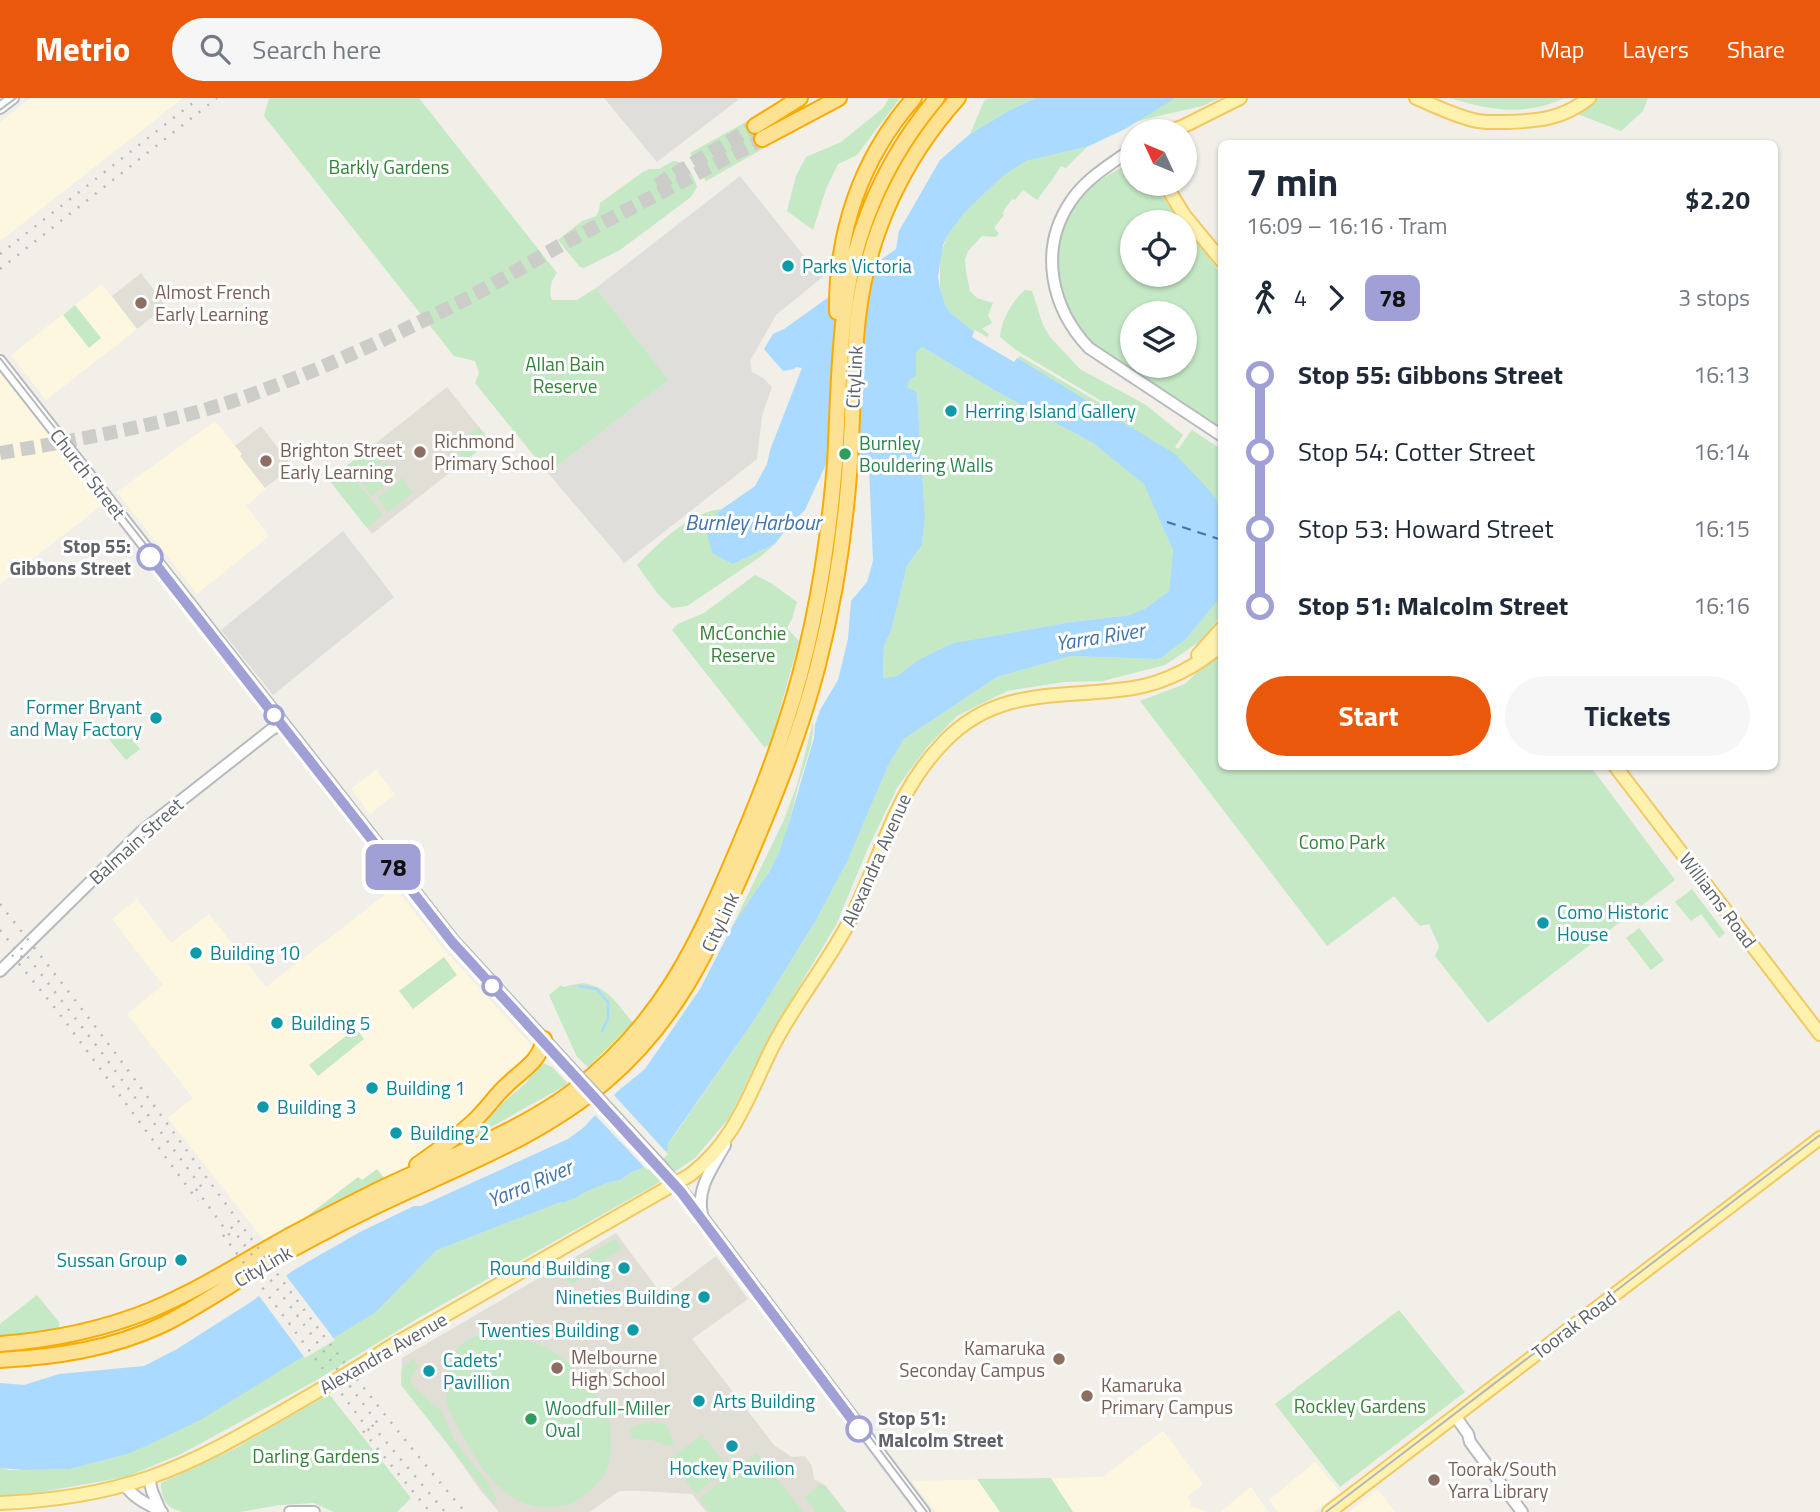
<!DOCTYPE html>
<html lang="en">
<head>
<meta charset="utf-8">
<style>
  :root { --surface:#fff; --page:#f6f6f7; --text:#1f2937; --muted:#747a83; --accent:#ea580c }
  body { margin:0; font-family:"Titillium Web",sans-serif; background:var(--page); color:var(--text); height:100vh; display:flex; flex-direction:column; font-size:26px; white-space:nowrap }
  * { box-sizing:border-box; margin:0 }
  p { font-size:23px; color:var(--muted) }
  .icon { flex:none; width:38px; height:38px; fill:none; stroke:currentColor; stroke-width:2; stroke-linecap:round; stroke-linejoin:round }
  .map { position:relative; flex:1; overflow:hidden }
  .panel { position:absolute; left:1218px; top:42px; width:560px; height:630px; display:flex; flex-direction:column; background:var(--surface); border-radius:10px; box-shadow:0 2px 5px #0004 }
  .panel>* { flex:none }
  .badge { padding:0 14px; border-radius:10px; font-size:24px; line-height:46px }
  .needle { width:46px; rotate:314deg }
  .tools { position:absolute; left:1120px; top:21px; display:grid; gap:14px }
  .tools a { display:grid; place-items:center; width:77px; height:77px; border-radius:50%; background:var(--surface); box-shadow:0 2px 5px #0004; font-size:35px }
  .map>.badge { position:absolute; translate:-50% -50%; box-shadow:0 0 0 4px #fff }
  .legs { display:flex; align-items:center; gap:10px; height:77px; padding:0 28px; font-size:23px }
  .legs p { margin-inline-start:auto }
  .headline { display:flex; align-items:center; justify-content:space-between; height:119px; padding:0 28px }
  h1 { font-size:38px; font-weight:700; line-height:52px }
  .button { display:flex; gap:14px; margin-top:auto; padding:14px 28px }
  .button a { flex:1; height:80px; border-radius:42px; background:var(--accent); color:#fff; font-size:28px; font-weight:700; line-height:80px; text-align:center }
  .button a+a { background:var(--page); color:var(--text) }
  ul { padding:0 28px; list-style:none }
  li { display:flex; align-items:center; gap:24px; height:77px; font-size:26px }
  li i { display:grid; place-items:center; width:10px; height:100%; margin:0 9px; background:currentColor }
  li i::after { content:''; width:18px; height:18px; margin:-9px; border:5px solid; border-radius:50%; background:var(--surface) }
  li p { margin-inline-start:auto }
  li:first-child i { background:linear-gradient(#0000 50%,currentColor 0) }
  li:last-child i { background:linear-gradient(currentColor 50%,#0000 0) }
  header { display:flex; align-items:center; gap:42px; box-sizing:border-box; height:98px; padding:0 35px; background:var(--accent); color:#fff }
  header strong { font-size:33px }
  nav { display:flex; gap:38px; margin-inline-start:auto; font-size:24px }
  .search { width:490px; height:63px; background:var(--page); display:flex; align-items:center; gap:18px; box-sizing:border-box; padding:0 24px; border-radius:38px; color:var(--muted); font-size:26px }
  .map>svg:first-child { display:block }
  .commercial { fill:#fef7e0 }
  .industrial { fill:#e0deda }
  .education { fill:#e1ded6 }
  .green { fill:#c5e8c5; fill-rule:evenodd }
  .water { fill:#aadaff; fill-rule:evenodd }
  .pier { fill:#f1efe8 }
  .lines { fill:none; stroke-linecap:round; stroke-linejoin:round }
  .stream { stroke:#aadaff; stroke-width:2.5 }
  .ferry { stroke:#4174aa; stroke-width:2; stroke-dasharray:9 7; stroke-linecap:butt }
  .highway-tunnel { stroke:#ccccc8; stroke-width:14; stroke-dasharray:14 7; stroke-linecap:butt }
  .secondary-casing { stroke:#b6babf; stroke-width:14 }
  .primary-casing { stroke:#f2c960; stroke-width:16 }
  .highway-casing { stroke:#f9ab00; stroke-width:18 }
  .secondary { stroke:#fff; stroke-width:10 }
  .primary { stroke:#fff2af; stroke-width:12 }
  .highway { stroke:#fde293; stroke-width:14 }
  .tram { stroke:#b6b7b8; stroke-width:2 }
  .rail { stroke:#b6b7b8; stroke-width:2.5; stroke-dasharray:2 9; stroke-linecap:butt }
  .secondary-bridge-casing { stroke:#b6babf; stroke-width:14; stroke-linecap:butt }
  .secondary-bridge { stroke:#fff; stroke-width:10 }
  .line-1-casing { stroke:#fff; stroke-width:16 }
  .line-1 { stroke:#a0a0d6; stroke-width:10 }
  .culture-dot { fill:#0f9aa8; stroke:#fff; stroke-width:2.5 }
  .education-dot { fill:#8d6e63; stroke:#fff; stroke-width:2.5 }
  .leisure-dot { fill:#2e9e5b; stroke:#fff; stroke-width:2.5 }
  .stop-1-dot { fill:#fff; stroke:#a0a0d6; stroke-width:3.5 }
  .labels { text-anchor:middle; stroke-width:6; stroke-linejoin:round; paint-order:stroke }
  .park-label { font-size:19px; fill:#348238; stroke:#fff }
  .culture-label { font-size:19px; fill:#0d838f; stroke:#fff; text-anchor:start }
  .education-label { font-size:19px; fill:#785e54; stroke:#fff; text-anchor:start }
  .street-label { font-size:19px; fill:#5f6368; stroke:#fff }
  .leisure-label { font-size:19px; fill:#27864d; stroke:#fff; text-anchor:start }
  .stop-label { font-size:19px; font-weight:bold; fill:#5f6368; stroke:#fff; text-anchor:end }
  .water-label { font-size:21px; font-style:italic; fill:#4174aa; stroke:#fff }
</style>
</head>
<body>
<header>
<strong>Metrio</strong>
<div class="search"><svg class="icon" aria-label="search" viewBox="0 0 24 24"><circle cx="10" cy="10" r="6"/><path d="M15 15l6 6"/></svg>Search here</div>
<nav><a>Map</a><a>Layers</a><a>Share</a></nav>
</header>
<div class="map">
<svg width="1820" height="1414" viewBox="0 0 1820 1414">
  <rect width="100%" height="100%" fill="#f1efe8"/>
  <path class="commercial" d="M31,0H183L0,143V24Z
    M102,186L137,231L46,302L11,257Z
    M0,274L105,405L0,486Z
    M215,323L236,349L261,329L292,368L246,408L269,438L197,496L117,394Z
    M376,672L395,696L370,716L351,691Z
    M395,789L440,847L534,950L533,957L467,1025L427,1056L385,1081L266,1145L168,1020L193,1000L127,916L163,887L112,821L137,801L171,845L209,816L266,889Z
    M1163,1333L1203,1386L1188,1398L1191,1408L1207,1414H936L912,1383L1103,1379Z
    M1315,1364L1340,1394L1314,1414H1278L1269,1402Z
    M1251,1389L1268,1414H1220Z
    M1378,1392L1395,1414H1349Z"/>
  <path class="industrial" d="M604,0H736L738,2L657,64Z
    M740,78L816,173L824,178L776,217L750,263L752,274L763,280L772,289L762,318L757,361L623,466L622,462L548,375L669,282L596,190Z
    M343,433L394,499L273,597L221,532Z"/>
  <path class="education" d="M141,175L166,208L137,231L112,198Z
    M447,289L490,343L372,436L329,382Z
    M261,328L293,369L265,390L240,358L242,356L235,348Z
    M616,1135L663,1198L716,1158L748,1201L692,1241L774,1347L792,1359L805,1358L812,1368L814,1381L825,1387L846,1414H706L692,1396L643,1393H619L590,1414H499L481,1393L401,1280L402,1260Z"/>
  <path class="green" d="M269,0H419L557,175C551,183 548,192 552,202H577L596,190L669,282L548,375L475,285L479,275L475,263L454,258L264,18Z
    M889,0H900L857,57L838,66L826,91L813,132L787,113L796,78L806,59L841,44L883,10Z
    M988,0H1036L1010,12L970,36L984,3Z
    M1176,0H1220L1202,8L1137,23Z
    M1450,0H1565C1525,18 1491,13 1450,0Z
    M1588,0H1648L1643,13L1621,33L1570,13Z
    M751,21L766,49L706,83L690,55Z
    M1088,48L1066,70L1061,68L1054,79L1037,102L1023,92L1015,102L1012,101L1002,115L1004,117L994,130L999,135L996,139L982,138L968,153L965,161L966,174L970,193L977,200L993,205L988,217L992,225L982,231L989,236L987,239L975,232L974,234L952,216L946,209L940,190V159L947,138L965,114L1003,78L1026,63Z
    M673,63C686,63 694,77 697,89L691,99L620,152L584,170L580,169L558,142L582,123L596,118L599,112L600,105L643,74L649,71H659Z
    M1132,64V86H1152L1182,124H1132V177H1185V128L1221,176V333C1192,313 1162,294 1132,274C1119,265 1103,257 1092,247C1051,207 1044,140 1084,97C1097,82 1115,73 1132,64ZM1132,215H1185V268H1132Z
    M1025,192L1032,193L1043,227L1050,239L1080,271L1146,307L1183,337L1175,349L1178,351L1192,332L1221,351V409C1207,389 1199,379 1177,368L1015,264L1020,258L1117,315L1118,313L1016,252L1000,239C1001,223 1012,203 1025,192Z
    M75,207L101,240L89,250L63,217Z
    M922,249L1001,296L1093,345L1145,386L1173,452L1169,493L1146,510L1130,517L1071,524L953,545L918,562L897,578L883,580L884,548L891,533L907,468L922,447L925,419L917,294L906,290L910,280L916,278V255Z
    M479,329L490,343L465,363L454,348Z
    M375,345L386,359L357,383L383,417L367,430L329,382Z
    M385,364L397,378L372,398L360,383Z
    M402,380L413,395L388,414L377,400Z
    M722,411L705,427L733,466L775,446L760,459L687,508L672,510L657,495L637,467C659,445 689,414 722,411Z
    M755,477L771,485L797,504L792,521L787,530L799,543L769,650L766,647L765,650L672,532L678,526L704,515Z
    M1221,497V516L1205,540L1165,567L1103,583L1064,584L1007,593L957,618L928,648L898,688L868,750L836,827L771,935L730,1019L695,1060L655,1087L420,1219L315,1283L181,1356L126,1379L24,1397H0V1370L10,1372L70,1371L124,1357L297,1261L376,1214L437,1152L561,1104L566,1105L573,1099L575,1101L583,1095L607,1085L621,1082L630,1075L652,1066L674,1038L753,924L816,822L847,764L888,668L904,641L997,579L1071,558L1156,561L1161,560L1186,541Z
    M1221,551L1222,668L1591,669L1675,782L1488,925L1435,858L1439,848L1429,826L1420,828L1394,798L1327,848L1140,603L1185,586Z
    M813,624C814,644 806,663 800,682C793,706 789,731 779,754C767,780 749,804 733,827L783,724L797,687Z
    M121,627L140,651L126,662L107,639Z
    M1692,791L1725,835L1719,840L1701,816L1691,823L1675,804Z
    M1639,830L1664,862L1651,872L1626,840Z
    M444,859L457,877L413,911L399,893Z
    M582,885C608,888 618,907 633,925L588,969L577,959L549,897L561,887L563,889Z
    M356,930L364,941L318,978L309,967Z
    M540,964L552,969L568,986L457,1048L456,1045L526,985Z
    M377,1071L385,1081L286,1133L283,1130L302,1122L358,1079L362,1082Z
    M615,1141L622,1150L572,1186L564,1179L561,1172Z
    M37,1197L59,1224V1231L26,1237L0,1238V1226Z
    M1399,1212L1465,1294L1340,1389L1275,1306Z
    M494,1233C517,1238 543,1246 563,1260C571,1266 577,1275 584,1283C590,1291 599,1299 604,1308C613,1324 613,1359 605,1375C599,1387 585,1398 574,1404C569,1407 560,1408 554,1409C507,1414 477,1367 460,1332C456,1324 450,1316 448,1308C444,1294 447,1268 454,1256C461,1242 480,1236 494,1233Z
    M414,1260L418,1269L410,1282L414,1289L442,1314L455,1343L488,1385L497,1402L494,1405L401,1287L402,1270Z
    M329,1296L411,1400L397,1414H334L314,1405L280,1407L240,1414H183C166,1410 161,1401 161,1385L236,1350Z
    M648,1324L666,1326L674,1346L670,1349L652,1342L632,1341L630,1330Z
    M702,1337L729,1370L696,1396L670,1361Z
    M757,1355L803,1414H709L699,1401Z
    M1051,1380L1073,1414H1000L977,1381Z
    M821,1386L825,1388L846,1414H814L815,1412L805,1399Z"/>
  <path class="water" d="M1036,0H1176L1125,31L1089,48L1026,63L1003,78L965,114L947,138L943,147L938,179L940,190L946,209L952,216L974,234L972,239L1014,264L1017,260L1175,356L1211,394L1221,409V497L1217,503L1186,541L1161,560L1156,561L1071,558L997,579L904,641L888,668L847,764L816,822L753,924L667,1047L668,1052L652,1066L630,1075L621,1082L607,1085L583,1095L575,1101L573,1100L565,1105L561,1104L437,1152L376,1214L200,1322L146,1348L124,1357L70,1371L24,1372L0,1370V1285L24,1287L59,1276L144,1268L177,1251L251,1204L294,1172L318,1158L360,1134L414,1108H421L568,1041L583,1030L618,993L645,971L700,891L733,827L769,774L779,754L787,731L814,640L815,627L820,612L838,582L848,541L851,503L867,484L873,463L869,369L827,364L805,412L789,427L775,446L733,466L712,455L705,427L722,411L755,388L767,366L770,352L802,270L796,269L794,271L783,273L764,251L773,236L784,231L896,151L899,133L940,62L970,36L1010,12ZM922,249L1001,296L1093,345L1144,386L1173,452L1169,493L1146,510L1130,517L1071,524L953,545L918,562L897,578L883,580L884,548L891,533L907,468L922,447L925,419L917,294L907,289L910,281L916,278V255Z"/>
  <path class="pier" d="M612,995L668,1056L654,1069L647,1072L593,1015Z
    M284,1175L335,1242L305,1260L257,1195Z"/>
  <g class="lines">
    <path class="stream" d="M579,888L597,891L608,904V921L602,933"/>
    <path class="ferry" d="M1167,424L1222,442"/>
    <path class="highway-tunnel" d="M657,87L755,28
      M0,355C82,341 163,327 242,300C318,273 392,239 464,202C497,185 529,165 561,147C628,111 695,77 762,41"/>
    <g class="secondary-casing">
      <path id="secondary" d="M0,10L13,0
        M1132,51C1111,66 1085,81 1071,103C1038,151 1051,210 1089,250L1222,338
        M0,263L454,843L578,978
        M0,873L141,734L272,631L284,626
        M661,1068L692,1105L924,1414
        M702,1116C696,1090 713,1069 725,1047
        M1455,1318L1468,1336L1470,1344L1522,1414
        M149,1380L152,1393L160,1412
        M125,1387C134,1401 148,1406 162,1414
        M290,1414H314"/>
    </g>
    <g class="primary-casing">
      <path id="primary" d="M1416,0C1435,8 1453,17 1473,22C1483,25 1495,24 1506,24C1538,23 1563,21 1589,0
        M1169,33L1182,29L1240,0
        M1165,86L1184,117L1222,163
        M1198,557L1222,530
        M1615,668L1820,936
        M0,1405C50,1403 100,1396 148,1380C197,1363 242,1337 287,1311C321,1291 355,1272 388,1250L690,1077C735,1043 748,998 772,950C794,906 826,868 849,824C883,759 891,698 945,643C999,587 1064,601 1133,590C1165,585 1198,568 1222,546
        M1329,1414L1820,1040"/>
    </g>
    <g class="highway-casing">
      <path id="highway" d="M755,28L800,0
        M762,41L839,0
        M837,214C836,134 861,60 914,0
        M417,1067C438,1052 459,1038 477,1020C488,1009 496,997 507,987C523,971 539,965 544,941
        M0,1246C52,1242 102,1232 151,1212C194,1194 233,1170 273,1147C305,1129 338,1112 372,1095C438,1062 511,1039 572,994C661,927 697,848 739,748C756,708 772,668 785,627C813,543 828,453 835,365C838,313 838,261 845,210C854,132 886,60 937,0
        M0,1262C55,1259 111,1251 162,1227C193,1212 222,1192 252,1174C290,1152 329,1131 368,1112C449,1072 536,1043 606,983C676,923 707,855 743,773C772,706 800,637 818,567C834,505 844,441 849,377C853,325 852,272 858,220C867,138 903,61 958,0"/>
    </g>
    <use href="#secondary" class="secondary"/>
    <use href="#primary" class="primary"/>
    <use href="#highway" class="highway"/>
    <path class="tram" d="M0,12L16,0
      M0,260L451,836L684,1092L927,1414
      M1326,1414L1820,1037"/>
    <path class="rail" d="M0,156L199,0
      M0,171L217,0
      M0,806C44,862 88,918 130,975C239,1123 345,1274 465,1414
      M0,832L24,862
      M21,850L102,955L206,1095
      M12,857L59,915L198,1103
      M196,1091L233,1142
      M231,1129L382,1331
      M223,1137L374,1339
      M372,1327L445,1414
      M363,1333L430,1414"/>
    <g class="secondary-bridge-casing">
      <path id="secondary-bridge" d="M578,978L661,1068"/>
    </g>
    <use href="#secondary-bridge" class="secondary-bridge"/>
  </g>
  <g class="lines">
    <g class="line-1-casing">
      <path id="line-1" d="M150,459L452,844L681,1094L859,1331"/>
    </g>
    <use href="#line-1" class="line-1"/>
  </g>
  <g class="culture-dot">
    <circle cx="788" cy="168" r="7"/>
    <circle cx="951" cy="313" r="7"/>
    <circle cx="156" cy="620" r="7"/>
    <circle cx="1543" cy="825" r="7"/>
    <circle cx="196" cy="855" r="7"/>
    <circle cx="277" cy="925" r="7"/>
    <circle cx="372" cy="990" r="7"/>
    <circle cx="263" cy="1009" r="7"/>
    <circle cx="396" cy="1035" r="7"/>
    <circle cx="181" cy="1162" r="7"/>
    <circle cx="624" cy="1170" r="7"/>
    <circle cx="704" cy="1199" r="7"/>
    <circle cx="633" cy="1232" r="7"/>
    <circle cx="429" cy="1273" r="7"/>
    <circle cx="699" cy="1303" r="7"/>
    <circle cx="732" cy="1348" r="7"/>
  </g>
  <g class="education-dot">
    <circle cx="141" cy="205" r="7"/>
    <circle cx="420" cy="354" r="7"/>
    <circle cx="266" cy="363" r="7"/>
    <circle cx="1059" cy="1261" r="7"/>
    <circle cx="557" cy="1270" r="7"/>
    <circle cx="1087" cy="1298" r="7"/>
    <circle cx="1434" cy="1382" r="7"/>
  </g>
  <g class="leisure-dot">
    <circle cx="845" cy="356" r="7"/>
    <circle cx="531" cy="1321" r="7"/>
  </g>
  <g class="stop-1-dot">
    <circle cx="150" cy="459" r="12"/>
    <circle cx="274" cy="617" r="9"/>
    <circle cx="492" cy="888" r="9"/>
    <circle cx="859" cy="1331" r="12"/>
  </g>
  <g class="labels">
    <g class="park-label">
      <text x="389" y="76">Barkly Gardens</text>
      <text x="565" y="273">Allan Bain<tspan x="565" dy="22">Reserve</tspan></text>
      <text x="743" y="542">McConchie<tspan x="743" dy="22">Reserve</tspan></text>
      <text x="1342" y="751">Como Park</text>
      <text x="1360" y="1315">Rockley Gardens</text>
      <text x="316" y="1365">Darling Gardens</text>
    </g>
    <g class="culture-label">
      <text x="802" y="175">Parks Victoria</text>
      <text x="965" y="320">Herring Island Gallery</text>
      <text x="142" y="616" text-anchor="end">Former Bryant<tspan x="142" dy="22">and May Factory</tspan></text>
      <text x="1557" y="821">Como Historic<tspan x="1557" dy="22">House</tspan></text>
      <text x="210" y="862">Building 10</text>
      <text x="291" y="932">Building 5</text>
      <text x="386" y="997">Building 1</text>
      <text x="277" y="1016">Building 3</text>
      <text x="410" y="1042">Building 2</text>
      <text x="167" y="1169" text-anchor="end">Sussan Group</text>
      <text x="610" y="1177" text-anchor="end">Round Building</text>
      <text x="690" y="1206" text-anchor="end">Nineties Building</text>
      <text x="619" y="1239" text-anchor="end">Twenties Building</text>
      <text x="443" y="1269">Cadets'<tspan x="443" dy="22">Pavillion</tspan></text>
      <text x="713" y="1310">Arts Building</text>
      <text x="732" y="1377" text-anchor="middle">Hockey Pavilion</text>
    </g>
    <g class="education-label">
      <text x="155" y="201">Almost French<tspan x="155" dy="22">Early Learning</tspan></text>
      <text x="434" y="350">Richmond<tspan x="434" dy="22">Primary School</tspan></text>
      <text x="280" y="359">Brighton Street<tspan x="280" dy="22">Early Learning</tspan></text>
      <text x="1045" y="1257" text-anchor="end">Kamaruka<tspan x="1045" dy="22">Seconday Campus</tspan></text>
      <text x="571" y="1266">Melbourne<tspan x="571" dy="22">High School</tspan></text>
      <text x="1101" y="1294">Kamaruka<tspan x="1101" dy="22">Primary Campus</tspan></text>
      <text x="1448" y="1378">Toorak/South<tspan x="1448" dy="22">Yarra Library</tspan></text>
    </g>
    <g class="street-label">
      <text transform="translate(854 279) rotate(-87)" y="7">CityLink</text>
      <text transform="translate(88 376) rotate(52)" y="7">Church Street</text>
      <text transform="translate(136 743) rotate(-42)" y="7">Balmain Street</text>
      <text transform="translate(876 762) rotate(-66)" y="7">Alexandra Avenue</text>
      <text transform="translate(1718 802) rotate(53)" y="7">Williams Road</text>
      <text transform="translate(720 824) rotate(-65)" y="7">CityLink</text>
      <text transform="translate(263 1168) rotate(-30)" y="7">CityLink</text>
      <text transform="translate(1574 1227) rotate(-37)" y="7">Toorak Road</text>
      <text transform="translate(383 1255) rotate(-30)" y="7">Alexandra Avenue</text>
    </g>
    <g class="leisure-label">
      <text x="859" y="352">Burnley<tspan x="859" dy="22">Bouldering Walls</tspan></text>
      <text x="545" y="1317">Woodfull-Miller<tspan x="545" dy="22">Oval</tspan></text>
    </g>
    <g class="stop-label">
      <text x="131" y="455">Stop 55:<tspan x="131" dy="22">Gibbons Street</tspan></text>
      <text x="878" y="1327" text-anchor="start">Stop 51:<tspan x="878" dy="22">Malcolm Street</tspan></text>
    </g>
    <g class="water-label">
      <text x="753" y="432">Burnley Harbour</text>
      <text transform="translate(1100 539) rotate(-9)" y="7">Yarra River</text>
      <text transform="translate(530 1086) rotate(-23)" y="7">Yarra River</text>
    </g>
  </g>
</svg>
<div class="tools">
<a><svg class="needle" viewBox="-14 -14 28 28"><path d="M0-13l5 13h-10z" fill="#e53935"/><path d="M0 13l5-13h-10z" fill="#747a83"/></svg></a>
<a><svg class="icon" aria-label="locate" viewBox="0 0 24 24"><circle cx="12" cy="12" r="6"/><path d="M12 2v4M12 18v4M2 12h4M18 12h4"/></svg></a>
<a><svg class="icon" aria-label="layers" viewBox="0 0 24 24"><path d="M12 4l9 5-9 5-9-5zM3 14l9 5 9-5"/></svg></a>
</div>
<b class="badge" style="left:393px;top:769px;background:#a0a0d6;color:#111">78</b>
<section class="panel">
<div class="headline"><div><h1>7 min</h1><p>16:09 – 16:16 · Tram</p></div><b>$2.20</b></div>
<div class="legs"><svg class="icon" aria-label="walk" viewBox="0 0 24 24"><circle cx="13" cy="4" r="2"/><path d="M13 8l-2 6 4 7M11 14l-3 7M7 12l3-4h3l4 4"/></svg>4<svg class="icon" aria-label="forward" viewBox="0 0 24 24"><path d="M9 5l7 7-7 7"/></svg><b class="badge" style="background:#a0a0d6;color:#111">78</b><p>3 stops</p></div>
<ul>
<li><i style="color:#a0a0d6"></i><b>Stop 55: Gibbons Street</b><p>16:13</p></li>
<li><i style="color:#a0a0d6"></i><span>Stop 54: Cotter Street</span><p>16:14</p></li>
<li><i style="color:#a0a0d6"></i><span>Stop 53: Howard Street</span><p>16:15</p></li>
<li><i style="color:#a0a0d6"></i><b>Stop 51: Malcolm Street</b><p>16:16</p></li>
</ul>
<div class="button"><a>Start</a><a>Tickets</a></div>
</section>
</div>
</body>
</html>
